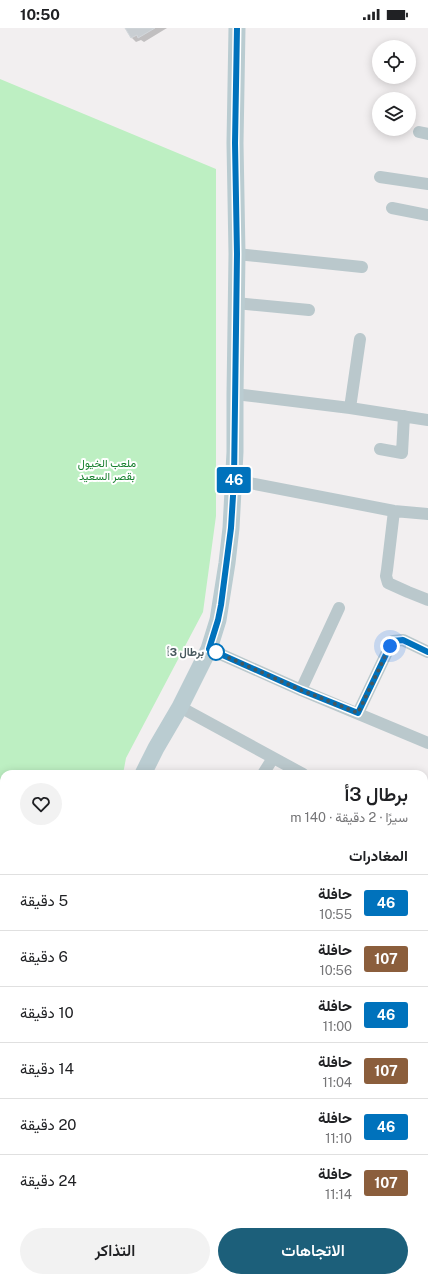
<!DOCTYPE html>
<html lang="ar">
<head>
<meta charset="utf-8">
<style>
  :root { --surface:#fff; --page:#f2f2f2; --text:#202124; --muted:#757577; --line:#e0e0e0; --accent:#1c5f7a }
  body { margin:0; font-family:"Public Sans",Vazirmatn,sans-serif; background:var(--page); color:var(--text); direction:rtl; height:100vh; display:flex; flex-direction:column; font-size:15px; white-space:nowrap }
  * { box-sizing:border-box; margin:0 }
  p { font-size:13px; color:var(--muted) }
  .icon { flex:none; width:22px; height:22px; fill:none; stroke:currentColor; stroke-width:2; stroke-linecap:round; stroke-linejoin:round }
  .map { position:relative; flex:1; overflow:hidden; direction:ltr }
  .details { position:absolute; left:0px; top:742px; width:428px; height:512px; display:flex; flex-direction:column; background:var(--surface); border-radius:12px 12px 0 0; box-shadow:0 2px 10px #0003; direction:rtl }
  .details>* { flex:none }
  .badge { padding:0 8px; border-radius:3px; font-size:14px; line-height:26px }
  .fabs { position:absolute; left:372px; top:12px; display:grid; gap:8px }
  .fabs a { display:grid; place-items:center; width:44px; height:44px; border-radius:50%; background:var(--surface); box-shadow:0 2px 10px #0003; font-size:20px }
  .you { position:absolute; width:20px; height:20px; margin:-10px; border:3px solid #fff; border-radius:50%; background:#1a73e8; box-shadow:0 0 0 6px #1a73e833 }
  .map>.badge { position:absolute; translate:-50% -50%; box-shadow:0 0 0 2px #fff }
  h2 { padding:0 20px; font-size:15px; line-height:36px }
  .round { display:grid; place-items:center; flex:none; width:42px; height:42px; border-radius:21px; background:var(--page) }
  .head { display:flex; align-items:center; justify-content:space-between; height:68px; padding:0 20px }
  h1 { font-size:19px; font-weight:600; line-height:30px }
  .button { display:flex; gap:8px; margin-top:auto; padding:8px 20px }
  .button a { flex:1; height:46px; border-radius:24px; background:var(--accent); color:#fff; font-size:16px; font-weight:600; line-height:46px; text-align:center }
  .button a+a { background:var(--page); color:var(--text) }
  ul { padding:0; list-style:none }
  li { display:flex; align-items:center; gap:12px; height:56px; padding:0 20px; border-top:1px solid var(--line) }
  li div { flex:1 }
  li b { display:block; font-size:15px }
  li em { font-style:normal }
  li .badge { min-width:44px; font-weight:700; text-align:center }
  .status { display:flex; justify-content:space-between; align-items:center; height:28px; padding:0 20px; background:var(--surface); direction:ltr }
  .status svg { height:11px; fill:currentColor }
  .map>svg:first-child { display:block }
  .green { fill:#bdefc2 }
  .shadow { fill:#0003 }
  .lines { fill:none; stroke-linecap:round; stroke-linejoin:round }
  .stream { stroke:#8aede5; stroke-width:3 }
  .building { fill:#c9ced2; stroke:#d3d7db }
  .street { stroke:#bac8cc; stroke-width:12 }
  .secondary { stroke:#baccd1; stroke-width:17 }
  .line-casing { stroke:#fff; stroke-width:9 }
  .line { stroke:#0072bc; stroke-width:6 }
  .walk { stroke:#47585d; stroke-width:4; stroke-dasharray:0 7.2 }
  .stop-dot { fill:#fff; stroke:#0072bc; stroke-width:2 }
  .labels { text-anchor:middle; stroke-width:4; stroke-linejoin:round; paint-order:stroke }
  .park-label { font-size:11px; fill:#167f2d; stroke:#fff }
  .stop-label { font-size:11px; font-weight:bold; fill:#47585d; stroke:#fff; text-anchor:end }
</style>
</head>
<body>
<div class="status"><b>10:50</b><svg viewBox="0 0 49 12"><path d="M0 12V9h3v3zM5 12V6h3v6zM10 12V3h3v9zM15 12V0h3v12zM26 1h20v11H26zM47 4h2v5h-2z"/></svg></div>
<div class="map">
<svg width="428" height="1254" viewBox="0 0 428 1254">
  <rect width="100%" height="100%" fill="#f2eff0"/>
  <path class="green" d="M0,51L216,141V488L203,584L126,730L123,746H4V1250H45L44,1254H0Z"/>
  <path class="shadow" d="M126,0H167L144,14L141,12L136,14L132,10Z"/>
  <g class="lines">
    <path class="stream" d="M424,929L428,922
      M289,1254L290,1250"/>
  </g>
  <path class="building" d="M125,0H155L138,10L137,7L131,10Z"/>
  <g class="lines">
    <path class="street" d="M419,104L428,106
      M380,149L428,156
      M392,180L428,187
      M237,226L362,239
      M236,275L309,282
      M235,366L350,380L428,392
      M350,380L360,311
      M380,421L402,425L404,388
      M234,452L394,483L428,486
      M394,483L387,542L386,548L388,555L408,564L428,572
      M209,621L301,662L428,715
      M301,662L339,580
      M180,679L303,746
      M358,685L390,618L393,613L403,612L428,624
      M263,746L273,730
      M424,783L428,776
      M424,803L428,806
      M424,901L428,895
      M237,1254L241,1250
      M273,1254V1250"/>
    <path class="secondary" d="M143,746L156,720L180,679L209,621L218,592L227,535L231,500L235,424V366L237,226L235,115L237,0
      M60,1254L61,1250"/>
  </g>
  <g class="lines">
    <g class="line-casing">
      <path id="line" d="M237,0L235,115L237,226L234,452L231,500L221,577L218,592L209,621L301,662L358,685L390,618L393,613L403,612L428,624"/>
    </g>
    <use href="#line" class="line"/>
    <path class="walk" d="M216,624L301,662L358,685L390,618"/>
  </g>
  <circle class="stop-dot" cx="216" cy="624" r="8"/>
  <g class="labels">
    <g class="park-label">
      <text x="107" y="439">ملعب الخيول<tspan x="107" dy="13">بقصر السعيد</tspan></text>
    </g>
    <g class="stop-label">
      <text x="204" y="628">برطال 3أ</text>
    </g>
  </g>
</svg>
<div class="fabs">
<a><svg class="icon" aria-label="locate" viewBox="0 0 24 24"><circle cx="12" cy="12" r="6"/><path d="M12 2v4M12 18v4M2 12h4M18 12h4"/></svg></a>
<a><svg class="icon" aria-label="layers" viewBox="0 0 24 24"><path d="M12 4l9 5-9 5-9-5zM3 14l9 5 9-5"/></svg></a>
</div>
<div class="you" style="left:390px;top:618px"></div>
<b class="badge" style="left:234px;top:452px;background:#0072bc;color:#fff">46</b>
<section class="details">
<div class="head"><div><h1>برطال 3أ</h1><p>سيرًا · 2 دقيقة · 140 m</p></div><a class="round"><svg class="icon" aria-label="heart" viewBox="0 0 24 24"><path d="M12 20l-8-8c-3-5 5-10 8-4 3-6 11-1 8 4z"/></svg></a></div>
<h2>المغادرات</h2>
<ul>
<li><span class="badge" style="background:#0072bc;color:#fff">46</span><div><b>حافلة</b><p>10:55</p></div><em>5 دقيقة</em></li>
<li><span class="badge" style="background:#8b5e3c;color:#fff">107</span><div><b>حافلة</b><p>10:56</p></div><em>6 دقيقة</em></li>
<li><span class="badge" style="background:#0072bc;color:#fff">46</span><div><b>حافلة</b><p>11:00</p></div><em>10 دقيقة</em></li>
<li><span class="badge" style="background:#8b5e3c;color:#fff">107</span><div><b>حافلة</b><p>11:04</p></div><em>14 دقيقة</em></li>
<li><span class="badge" style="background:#0072bc;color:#fff">46</span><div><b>حافلة</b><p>11:10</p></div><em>20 دقيقة</em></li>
<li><span class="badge" style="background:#8b5e3c;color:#fff">107</span><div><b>حافلة</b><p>11:14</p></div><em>24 دقيقة</em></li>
</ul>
<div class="button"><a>الاتجاهات</a><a>التذاكر</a></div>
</section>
</div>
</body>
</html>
